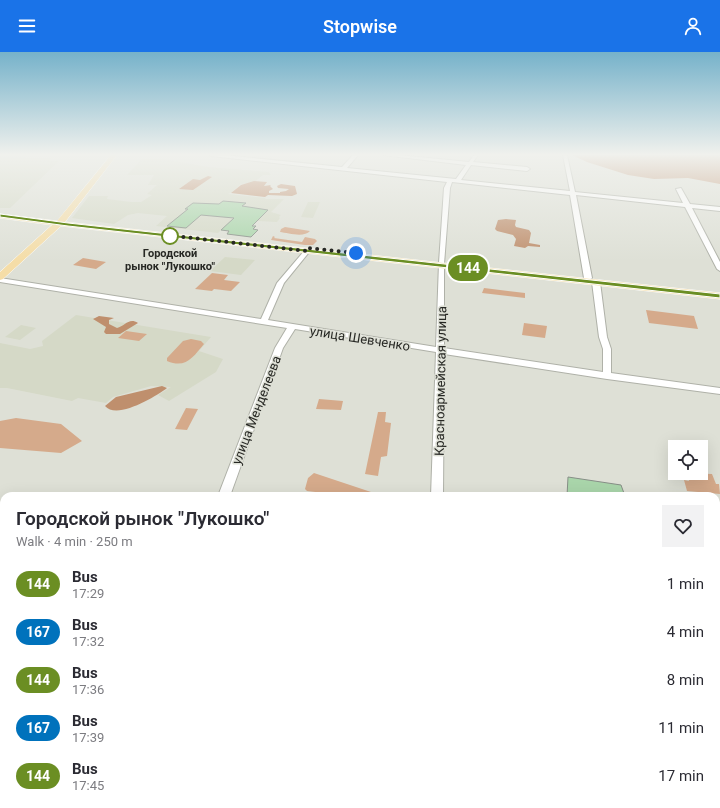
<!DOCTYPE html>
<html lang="en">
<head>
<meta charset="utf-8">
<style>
  :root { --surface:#fff; --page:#f2f2f3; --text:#2b2b33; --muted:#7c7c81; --accent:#1a73e8 }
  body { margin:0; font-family:Roboto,sans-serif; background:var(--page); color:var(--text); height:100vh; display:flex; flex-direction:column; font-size:15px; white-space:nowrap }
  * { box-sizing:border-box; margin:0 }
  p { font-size:13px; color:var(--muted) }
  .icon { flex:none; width:22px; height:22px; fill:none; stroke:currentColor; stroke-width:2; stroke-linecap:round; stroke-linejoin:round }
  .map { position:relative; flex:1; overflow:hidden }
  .drawer { position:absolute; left:0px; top:440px; width:720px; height:316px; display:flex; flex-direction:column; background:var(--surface); border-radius:12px 12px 0 0; box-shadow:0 4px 16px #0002 }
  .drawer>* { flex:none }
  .badge { padding:0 8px; border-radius:13px; font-size:14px; line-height:26px }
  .controls { position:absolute; left:668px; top:388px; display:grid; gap:8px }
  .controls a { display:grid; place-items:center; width:40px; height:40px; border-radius:0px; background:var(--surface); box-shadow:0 4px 16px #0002; font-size:20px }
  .you { position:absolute; width:20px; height:20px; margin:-10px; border:3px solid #fff; border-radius:50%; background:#1a73e8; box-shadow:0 0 0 6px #1a73e833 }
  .map>.badge { position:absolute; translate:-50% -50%; box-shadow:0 0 0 2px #fff }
  .round { display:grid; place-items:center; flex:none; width:42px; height:42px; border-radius:0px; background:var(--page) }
  .summary { display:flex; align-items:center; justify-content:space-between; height:68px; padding:0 16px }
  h1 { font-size:19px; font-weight:600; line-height:30px }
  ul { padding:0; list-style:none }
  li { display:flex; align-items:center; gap:12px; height:48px; padding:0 16px }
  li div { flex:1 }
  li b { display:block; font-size:15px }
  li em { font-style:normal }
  li .badge { min-width:44px; font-weight:700; text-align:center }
  header { display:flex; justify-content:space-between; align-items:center; height:52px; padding:0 16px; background:var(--accent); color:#fff; font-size:18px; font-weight:600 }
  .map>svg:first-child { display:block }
  .built { fill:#d5d9c7 }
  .green { fill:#d5aa8b }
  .forest { fill:#bf8f6d }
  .building { fill:#a9d5aa; stroke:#878f87 }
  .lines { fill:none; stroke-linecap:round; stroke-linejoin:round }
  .minor-casing { stroke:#afb1a8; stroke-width:2 }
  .major-casing { stroke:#fff; stroke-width:1 }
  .minor { fill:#fff; fill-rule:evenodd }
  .major { fill:#f5dda7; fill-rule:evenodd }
  .line { fill:#6b8e23; stroke:#fff }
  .walk { stroke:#272824; stroke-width:4; stroke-dasharray:0 7.2 }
  .stop-dot { fill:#fff; stroke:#6b8e23; stroke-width:2 }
  .labels { text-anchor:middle; stroke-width:3; stroke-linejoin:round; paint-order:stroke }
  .far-stop-label { font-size:11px; font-weight:bold; fill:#272824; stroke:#dee0d6 }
  .street-label { font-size:13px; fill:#272824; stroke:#dee0d6 }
</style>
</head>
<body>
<header><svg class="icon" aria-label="menu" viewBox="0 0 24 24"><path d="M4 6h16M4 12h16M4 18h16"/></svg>Stopwise<svg class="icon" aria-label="person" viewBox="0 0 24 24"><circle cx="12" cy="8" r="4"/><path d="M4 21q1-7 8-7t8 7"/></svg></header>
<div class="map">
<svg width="720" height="756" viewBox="0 0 720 756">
  <rect width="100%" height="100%" fill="#dee0d6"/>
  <path class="built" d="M0,103H28L25,106H52L49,109H59L10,156H0Z
    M142,107H162L209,115L269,120L271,123H263L253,131L241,132L232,140L228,142L266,146L265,147H284L271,160L281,163L279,165L280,166L277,170L237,168L230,170L218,181L156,174L167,164L138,161L128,163L114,172L72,166L89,144H108L107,147L131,150H141L152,143L147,142L157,133H148L154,123H127Z
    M308,150H320L313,166L301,165Z
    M225,205L255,208L241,223L210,219Z
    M76,263L211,285L199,299L223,307L216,320L169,349L158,343L171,335L151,334L113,345L106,351L78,346L72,349L7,336H0V291L30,297L43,294L42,289Z
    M21,273L36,276L20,288L5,285Z"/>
  <path class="green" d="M285,175L310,179C304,186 288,181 280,180L281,177Z
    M273,184L275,185L274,186L302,190L305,185L315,187L317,189L313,193H305L271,188Z
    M83,206L106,210L96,217L73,213Z
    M212,221L228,223L224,228L240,230L231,239L214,237L212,239L195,237Z
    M484,236L525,241V246L482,241Z
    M646,258L694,264L698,277L649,271Z
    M524,271L547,274L545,286L522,283Z
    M126,279L147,282L139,289L118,286Z
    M191,287L201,289L204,292C193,305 186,317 167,309V306L183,289Z
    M319,347L343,349L341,358L316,357Z
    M186,356L198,357L187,378L175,377Z
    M378,360H386L385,370L391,371L387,404L381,405L378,424L365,422Z
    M16,366L61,372L82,389L61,401L0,396V369Z
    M314,421L371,440L372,443L349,444L307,439L305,437L308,426Z
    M687,421L712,422L716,432H719L720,442L687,439L684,428L689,429Z
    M0,562L4,563V598L0,604Z"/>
  <path class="forest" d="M572,103H720V132L688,126L654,127L628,123L587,110Z
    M208,124L212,125L193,138L179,137L193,127L200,128Z
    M254,129L267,130L264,134L271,133L270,134L273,137L269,139V141H280V140L286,139L289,137L278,136L277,134L281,132L295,134L297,142L292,144L268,143L265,145L231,141L241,133Z
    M506,167L516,168L515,173L516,175L529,178L531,181L529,191L540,193V195L528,194L525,196L514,194L516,187L513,183L497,179L495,177L498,168Z
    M99,264L114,266L109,268V272L117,276C125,274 129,265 138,271L120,282H106L104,280L106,275L93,267Z
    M162,334L167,336C155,345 117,368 105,354L116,345Z"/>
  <path class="building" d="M223,149L246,151L242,154L268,158L252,174H256L253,177L258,178L251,185L227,182L229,179L221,178L234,166L201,163L186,176L167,174L188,157H185L193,151L219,152Z
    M568,425L621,433L625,444H567Z"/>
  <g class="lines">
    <g class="minor-casing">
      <path id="minor" d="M209,103H223L342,115L353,103H358L347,116L456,127L466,113L383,103H398L469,110L474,103H478L473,110L527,115L530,117L527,119L471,113L461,128L570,139L563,103H567L575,140L683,151L676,137L681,136L690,152L720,155V159L692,156L720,210V219L717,217L685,155L576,143L592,226L588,228L584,226L570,143L452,130L450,136L444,212V296L603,320V297L599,285L592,230L596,228L600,230L607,285L611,297V321L720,336V342L607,327L444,302L443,444H431L436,300L295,277L283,296L230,444H218L275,296L287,276L0,230V226L261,267L277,231L305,198L307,197L310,199L284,231L268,268L436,295L439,211L444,136L447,130L211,104Z
        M0,715H4V731H0Z
        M716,746L720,756H702V752H716Z
        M150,752H187L189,756H151Z
        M432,752H448L449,756H431Z"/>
    </g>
    <g class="major-casing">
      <path id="major" d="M111,103H117L65,170L720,241V247L61,174L3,227L0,228V220L52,173L0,166V162L57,169Z
        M0,473H4V485H0Z
        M716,541H720V555H716Z"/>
    </g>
    <use href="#minor" class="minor"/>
    <use href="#major" class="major"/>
  </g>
  <linearGradient id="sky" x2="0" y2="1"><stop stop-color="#76b2ca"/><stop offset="0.49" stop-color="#f0f1ed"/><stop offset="1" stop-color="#f0f1ed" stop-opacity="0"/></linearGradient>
  <rect width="720" height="209" fill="url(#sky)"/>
  <path class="line" d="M0,162L68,171L720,242V246L68,174L0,165Z"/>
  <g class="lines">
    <path class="walk" d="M170,184L166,183L307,199L308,196L356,201"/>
  </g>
  <circle class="stop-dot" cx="170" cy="184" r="8"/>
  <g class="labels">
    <g class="far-stop-label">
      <text x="170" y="205">Городской<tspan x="170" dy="13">рынок "Лукошко"</tspan></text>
    </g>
    <g class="street-label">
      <text transform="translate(360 286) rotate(9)" y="5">улица Шевченко</text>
      <text transform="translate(440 329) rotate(-89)" y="5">Красноармейская улица</text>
      <text transform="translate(256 358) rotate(-69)" y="5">улица Менделеева</text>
    </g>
  </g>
</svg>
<div class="controls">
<a><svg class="icon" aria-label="locate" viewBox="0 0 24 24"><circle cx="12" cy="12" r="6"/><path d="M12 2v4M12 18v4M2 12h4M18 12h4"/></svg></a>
</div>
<div class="you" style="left:356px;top:201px"></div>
<b class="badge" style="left:468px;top:216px;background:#6b8e23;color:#fff">144</b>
<section class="drawer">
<div class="summary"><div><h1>Городской рынок &quot;Лукошко&quot;</h1><p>Walk · 4 min · 250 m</p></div><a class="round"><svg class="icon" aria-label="heart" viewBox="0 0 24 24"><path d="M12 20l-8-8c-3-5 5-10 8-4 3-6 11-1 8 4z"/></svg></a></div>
<ul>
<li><span class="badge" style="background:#6b8e23;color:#fff">144</span><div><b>Bus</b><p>17:29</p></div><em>1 min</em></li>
<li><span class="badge" style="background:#0072bc;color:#fff">167</span><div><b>Bus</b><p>17:32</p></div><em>4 min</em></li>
<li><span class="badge" style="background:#6b8e23;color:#fff">144</span><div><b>Bus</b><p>17:36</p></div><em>8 min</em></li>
<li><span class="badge" style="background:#0072bc;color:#fff">167</span><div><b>Bus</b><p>17:39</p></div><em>11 min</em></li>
<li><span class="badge" style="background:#6b8e23;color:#fff">144</span><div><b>Bus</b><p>17:45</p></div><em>17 min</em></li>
</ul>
</section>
</div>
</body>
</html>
